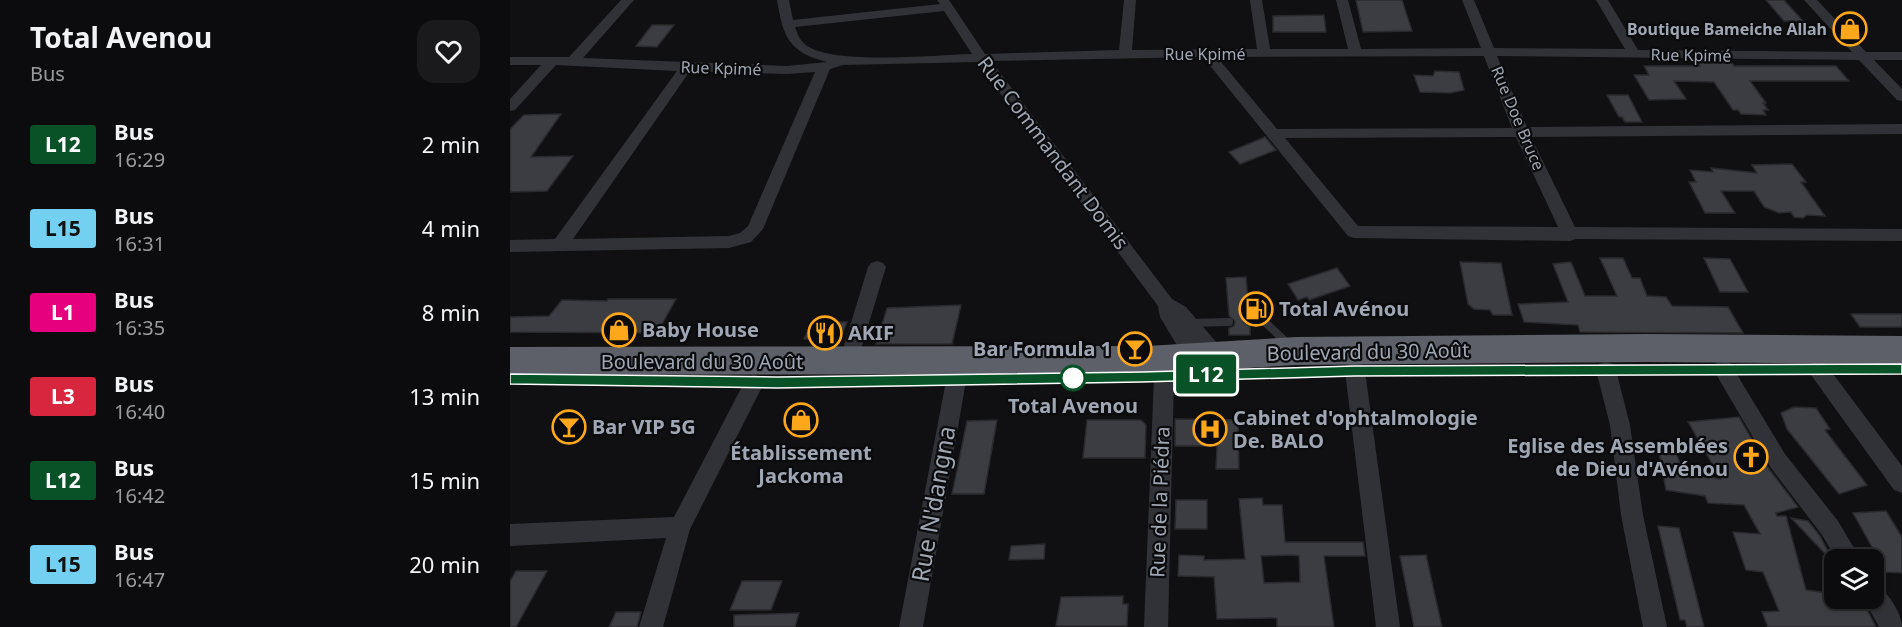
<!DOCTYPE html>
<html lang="fr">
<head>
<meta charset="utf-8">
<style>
  :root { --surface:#0c0c0e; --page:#1a1a1c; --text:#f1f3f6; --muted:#9a9b9e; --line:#2c2c2e }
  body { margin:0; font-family:"Noto Sans",sans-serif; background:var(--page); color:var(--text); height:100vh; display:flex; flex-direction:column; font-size:22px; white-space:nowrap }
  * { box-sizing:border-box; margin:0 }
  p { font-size:20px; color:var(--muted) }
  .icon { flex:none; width:33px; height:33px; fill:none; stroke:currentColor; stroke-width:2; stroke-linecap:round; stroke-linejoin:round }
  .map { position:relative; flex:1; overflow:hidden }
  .side { display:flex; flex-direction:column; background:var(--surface); width:510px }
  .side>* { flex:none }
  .badge { padding:0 12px; border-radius:4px; font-size:21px; line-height:39px }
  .tools { position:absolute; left:1314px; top:549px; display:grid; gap:12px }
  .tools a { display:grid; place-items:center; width:60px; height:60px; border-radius:12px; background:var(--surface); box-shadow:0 2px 4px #0004,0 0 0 2px var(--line); font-size:30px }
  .map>.badge { position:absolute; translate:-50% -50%; box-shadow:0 0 0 3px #fff }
  .round { display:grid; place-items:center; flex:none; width:63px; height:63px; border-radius:18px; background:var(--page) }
  .overview { display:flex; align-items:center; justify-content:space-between; height:102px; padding:0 30px }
  h1 { font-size:28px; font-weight:700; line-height:45px }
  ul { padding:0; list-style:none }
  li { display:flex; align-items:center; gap:18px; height:84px; padding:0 30px }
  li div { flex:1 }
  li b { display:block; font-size:22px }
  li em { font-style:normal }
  li .badge { min-width:66px; font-weight:700; text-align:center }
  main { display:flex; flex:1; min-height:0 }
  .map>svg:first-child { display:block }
  .building { fill:#3c3d42; stroke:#2a2a2e; stroke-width:1.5; fill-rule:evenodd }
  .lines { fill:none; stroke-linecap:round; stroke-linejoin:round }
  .lane { stroke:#313237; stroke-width:8 }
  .street { fill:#313237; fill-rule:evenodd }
  .highway { fill:#5d6069; fill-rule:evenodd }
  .line { fill:#095228; stroke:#fff; stroke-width:1.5 }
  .stop-dot { fill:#fff; stroke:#095228; stroke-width:3 }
  .labels { text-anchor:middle; stroke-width:4.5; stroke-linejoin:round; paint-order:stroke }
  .far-poi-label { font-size:16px; font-weight:bold; fill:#a0a7b4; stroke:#0b0b0d; text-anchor:end }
  .far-street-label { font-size:16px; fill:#a0a7b4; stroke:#0b0b0d }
  .street-label { font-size:20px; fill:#a0a7b4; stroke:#0b0b0d }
  .poi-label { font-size:20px; font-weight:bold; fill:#a0a7b4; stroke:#0b0b0d; text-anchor:start }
  .stop-label { font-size:20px; font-weight:bold; fill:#a0a7b4; stroke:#0b0b0d }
  .near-street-label { font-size:24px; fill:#a0a7b4; stroke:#0b0b0d }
</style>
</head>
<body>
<main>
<section class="side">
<div class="overview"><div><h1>Total Avenou</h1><p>Bus</p></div><a class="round"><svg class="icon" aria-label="heart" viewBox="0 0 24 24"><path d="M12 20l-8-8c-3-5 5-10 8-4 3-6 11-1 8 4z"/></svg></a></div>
<ul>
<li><span class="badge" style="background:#095228;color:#fff">L12</span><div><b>Bus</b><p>16:29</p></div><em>2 min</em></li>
<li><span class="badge" style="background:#74d0f1;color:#111">L15</span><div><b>Bus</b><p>16:31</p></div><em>4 min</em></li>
<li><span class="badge" style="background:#e6007e;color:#fff">L1</span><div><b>Bus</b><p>16:35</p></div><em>8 min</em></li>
<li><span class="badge" style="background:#d7263d;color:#fff">L3</span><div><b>Bus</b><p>16:40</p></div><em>13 min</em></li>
<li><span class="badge" style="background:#095228;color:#fff">L12</span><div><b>Bus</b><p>16:42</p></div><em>15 min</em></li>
<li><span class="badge" style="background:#74d0f1;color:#111">L15</span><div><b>Bus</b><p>16:47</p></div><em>20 min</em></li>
</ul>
</section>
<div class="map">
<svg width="1392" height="627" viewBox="0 0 1392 627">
  <rect width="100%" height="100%" fill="#101012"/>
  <path class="building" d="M846,0H892L902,31L853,32Z
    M1256,0H1274L1293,21H1274Z
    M814,15L816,32H763V16Z
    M142,25H164L147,47L126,46Z
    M1188,63H1222L1224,66H1326L1339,81H1240L1256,103H1253L1258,110H1253L1256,115L1231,114L1228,110H1223L1204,82L1164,81L1176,99L1139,100L1124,75H1139L1134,66H1190Z
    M925,71L949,72L954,90L941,93L910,92L904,75L923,76Z
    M1097,95H1118L1132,122H1115L1112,117H1109Z
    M51,114L21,157L63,156L37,191L0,192V129L14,115Z
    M755,137L766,150L730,164L719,152Z
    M1282,164L1296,182H1291L1315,216L1297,215L1293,218L1284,217L1281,212L1269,213L1254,207L1244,191H1211L1225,213H1195L1179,182H1186L1180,170L1203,172L1201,168L1247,173L1242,165Z
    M1090,258H1113L1122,278H1130L1137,296L1156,297L1162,306L1218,307L1233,333L1070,332L1068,325L1014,322L1008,304L1058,302L1043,264L1061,262L1075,296H1107Z
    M1194,258L1220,259L1238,292H1210Z
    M950,262L991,263L1002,315H983L980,310L964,309L958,304Z
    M827,268L840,286L799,300L797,297L788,300L778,284Z
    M736,277L739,315L734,317L733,322L740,327V335H719V328L724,326L725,321L719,316L716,278Z
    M98,299H166L147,333L0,332V317L39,316L52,300L97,301Z
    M451,305L442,344H366L377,308Z
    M1341,314H1392V327H1350Z
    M302,322H337L330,339H294Z
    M1284,407L1306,408L1320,429L1315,430L1357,485L1329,494L1277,429L1271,413Z
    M1229,417L1259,469L1288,507L1266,513L1267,516H1276L1296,590L1324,594V598H1351L1366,627H1258L1252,612L1269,611L1253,572L1236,570L1223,532L1250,534L1234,505L1198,503L1195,496L1156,490L1149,452L1166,453L1174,473L1211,479L1178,422Z
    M665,419L728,420L729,469H706L707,446H665Z
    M487,420L474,494H442L457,421Z
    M577,420H631L636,425L635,458H573Z
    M752,498L753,505H772L775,542H853L855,556H814L824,627H767V618L707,619L704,577L668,576L669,555L694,556V560L735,559L729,499ZM783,555L789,556L790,582L754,583L751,556Z
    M666,500H697V529H665Z
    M1376,511L1392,537V573L1376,572L1343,513Z
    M1281,518L1298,521L1310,536L1324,563Z
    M1148,526L1169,528L1194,627H1177L1175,620H1170Z
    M535,544L534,559L499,560L501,546Z
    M916,555L932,627H904L890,556Z
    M6,571H37L6,627H0V581Z
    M232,581H272L261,610H220Z
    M613,596V604H618L617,626H546L551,597Z
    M106,612H131L127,627H99Z
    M289,613L285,627H224V615Z"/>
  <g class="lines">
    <path class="lane" d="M739,321H754L780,346
      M679,323L719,322"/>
    <path class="street" d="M111,0H124L73,58L277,66L317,62C278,52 273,36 267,0H279L283,20L430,4L427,0H439L475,54L609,50L614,0H626L622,50L747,49L740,0H752L760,49H838L826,0H838L851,49L971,48L952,0H964L984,48L1115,49L1086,0H1098L1128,50L1342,52L1294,0H1307L1356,52H1392V60H1364L1392,89V101L1387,100L1349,60L987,56L1017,127L1392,124V134L1021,137L1065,227L1392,229V241L1066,239L1060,241L844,238L838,236L693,57L481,61L662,299L676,307L714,351L716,356L714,361C700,366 693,353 685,343L693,357L691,362L684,365L677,362L650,317L648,306L467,62L333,65L320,69L253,229L241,242L219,248L0,252V240L45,239L167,71L46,65L5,110L0,111V99L31,65H0V57H59ZM434,11L462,54C425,55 326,65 297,46C290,41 288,35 285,27ZM974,56L1002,128L767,129L707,57ZM180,71L277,74L305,72L238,226L230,233L219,236L63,239ZM1006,137L1048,227L848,226L775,138Z
      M367,261L373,263L376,267L347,362L345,367L338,370L331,367L329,362L358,267L361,263Z
      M1213,361L1220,363L1275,454L1328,521L1351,560H1327L1312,535L1261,468L1203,369L1206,363Z
      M1308,361L1315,363L1392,466V493L1384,490L1301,375L1298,369L1301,363Z
      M1096,362L1103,364L1106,370L1120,425L1133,515L1157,627H1133L1111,515L1100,425L1086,370L1089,364Z
      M845,363L852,365L855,371L890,627H866L835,371L838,365Z
      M654,369L661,371L664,377L658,627H634L644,377L647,371Z
      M446,373L453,375L456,381L413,627H389L436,381L439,375Z
      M244,375L251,377L254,383L180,529L153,627H129L156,538L0,546V524L164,517L237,377Z
      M1364,584C1377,590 1392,613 1392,627H1369L1353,598H1364Z"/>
    <path class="highway" d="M1136,334L1392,336V364L1136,362L786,365L637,374L0,375V347L637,346L786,337Z"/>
  </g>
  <path class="line" d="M1392,364V374L844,376L632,382L267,388L0,384V374L267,377L632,372L844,366Z"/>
  <defs>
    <g id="shop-ring" transform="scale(1.725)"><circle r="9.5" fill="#0b0b0d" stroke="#ffa71b" stroke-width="1.5"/><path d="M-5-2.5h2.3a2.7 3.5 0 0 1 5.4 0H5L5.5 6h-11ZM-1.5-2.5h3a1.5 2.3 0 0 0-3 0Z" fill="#ffa71b"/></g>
    <g id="fuel-ring" transform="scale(1.725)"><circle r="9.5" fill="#0b0b0d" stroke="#ffa71b" stroke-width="1.5"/><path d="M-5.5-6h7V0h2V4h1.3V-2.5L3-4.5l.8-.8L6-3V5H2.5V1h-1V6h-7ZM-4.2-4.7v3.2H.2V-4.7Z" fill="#ffa71b"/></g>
    <g id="restaurant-ring" transform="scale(1.725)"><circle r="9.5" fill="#0b0b0d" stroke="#ffa71b" stroke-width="1.5"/><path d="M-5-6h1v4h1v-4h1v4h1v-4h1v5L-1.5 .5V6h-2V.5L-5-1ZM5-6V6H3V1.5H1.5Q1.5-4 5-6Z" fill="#ffa71b"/></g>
    <g id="bar-ring" transform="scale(1.725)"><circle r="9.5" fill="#0b0b0d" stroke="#ffa71b" stroke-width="1.5"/><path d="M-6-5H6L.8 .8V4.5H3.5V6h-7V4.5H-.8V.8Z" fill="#ffa71b"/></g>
    <g id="hospital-ring" transform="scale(1.725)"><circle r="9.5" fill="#0b0b0d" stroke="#ffa71b" stroke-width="1.5"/><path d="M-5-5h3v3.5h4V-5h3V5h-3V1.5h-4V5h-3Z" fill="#ffa71b"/></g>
    <g id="church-ring" transform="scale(1.725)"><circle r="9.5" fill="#0b0b0d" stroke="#ffa71b" stroke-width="1.5"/><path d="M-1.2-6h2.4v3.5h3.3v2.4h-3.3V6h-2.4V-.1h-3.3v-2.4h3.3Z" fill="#ffa71b"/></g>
  </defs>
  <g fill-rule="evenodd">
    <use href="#shop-ring" x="1340" y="29"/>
    <use href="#fuel-ring" x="746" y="309"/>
    <use href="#shop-ring" x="109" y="330"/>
    <use href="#restaurant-ring" x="315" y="333"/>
    <use href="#bar-ring" x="625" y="349"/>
    <use href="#shop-ring" x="291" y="420"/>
    <use href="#bar-ring" x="59" y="427"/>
    <use href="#hospital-ring" x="700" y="429"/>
    <use href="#church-ring" x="1241" y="457"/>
  </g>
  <circle class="stop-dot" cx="563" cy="378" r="12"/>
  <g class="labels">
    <g class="far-poi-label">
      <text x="1317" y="35">Boutique Bameiche Allah</text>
    </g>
    <g class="far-street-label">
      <text x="695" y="60">Rue Kpimé</text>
      <text transform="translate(1181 55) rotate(1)" y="6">Rue Kpimé</text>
      <text transform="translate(211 68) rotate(2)" y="6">Rue Kpimé</text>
      <text transform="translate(1008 118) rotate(67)" y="6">Rue Doe Bruce</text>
    </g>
    <g class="street-label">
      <text transform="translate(543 153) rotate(53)" y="7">Rue Commandant Domis</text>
      <text transform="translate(858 352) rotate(-1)" y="7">Boulevard du 30 Août</text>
      <text x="192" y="369">Boulevard du 30 Août</text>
      <text transform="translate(650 502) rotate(-88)" y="7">Rue de la Piédra</text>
    </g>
    <g class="poi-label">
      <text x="769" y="316">Total Avénou</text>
      <text x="132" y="337">Baby House</text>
      <text x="338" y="340">AKIF</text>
      <text x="602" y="356" text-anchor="end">Bar Formula 1</text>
      <text x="723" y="425">Cabinet d'ophtalmologie<tspan x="723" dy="23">De. BALO</tspan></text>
      <text x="82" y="434">Bar VIP 5G</text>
      <text x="1218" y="453" text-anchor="end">Eglise des Assemblées<tspan x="1218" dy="23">de Dieu d'Avénou</tspan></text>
      <text x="291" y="460" text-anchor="middle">Établissement<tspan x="291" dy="23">Jackoma</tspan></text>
    </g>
    <g class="stop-label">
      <text x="563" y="413">Total Avenou</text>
    </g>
    <g class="near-street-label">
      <text transform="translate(424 504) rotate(-80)" y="8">Rue N'dangna</text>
    </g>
  </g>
</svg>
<div class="tools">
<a><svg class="icon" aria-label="layers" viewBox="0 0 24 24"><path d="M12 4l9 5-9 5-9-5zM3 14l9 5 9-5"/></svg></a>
</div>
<b class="badge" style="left:696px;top:374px;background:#095228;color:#fff">L12</b>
</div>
</main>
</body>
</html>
